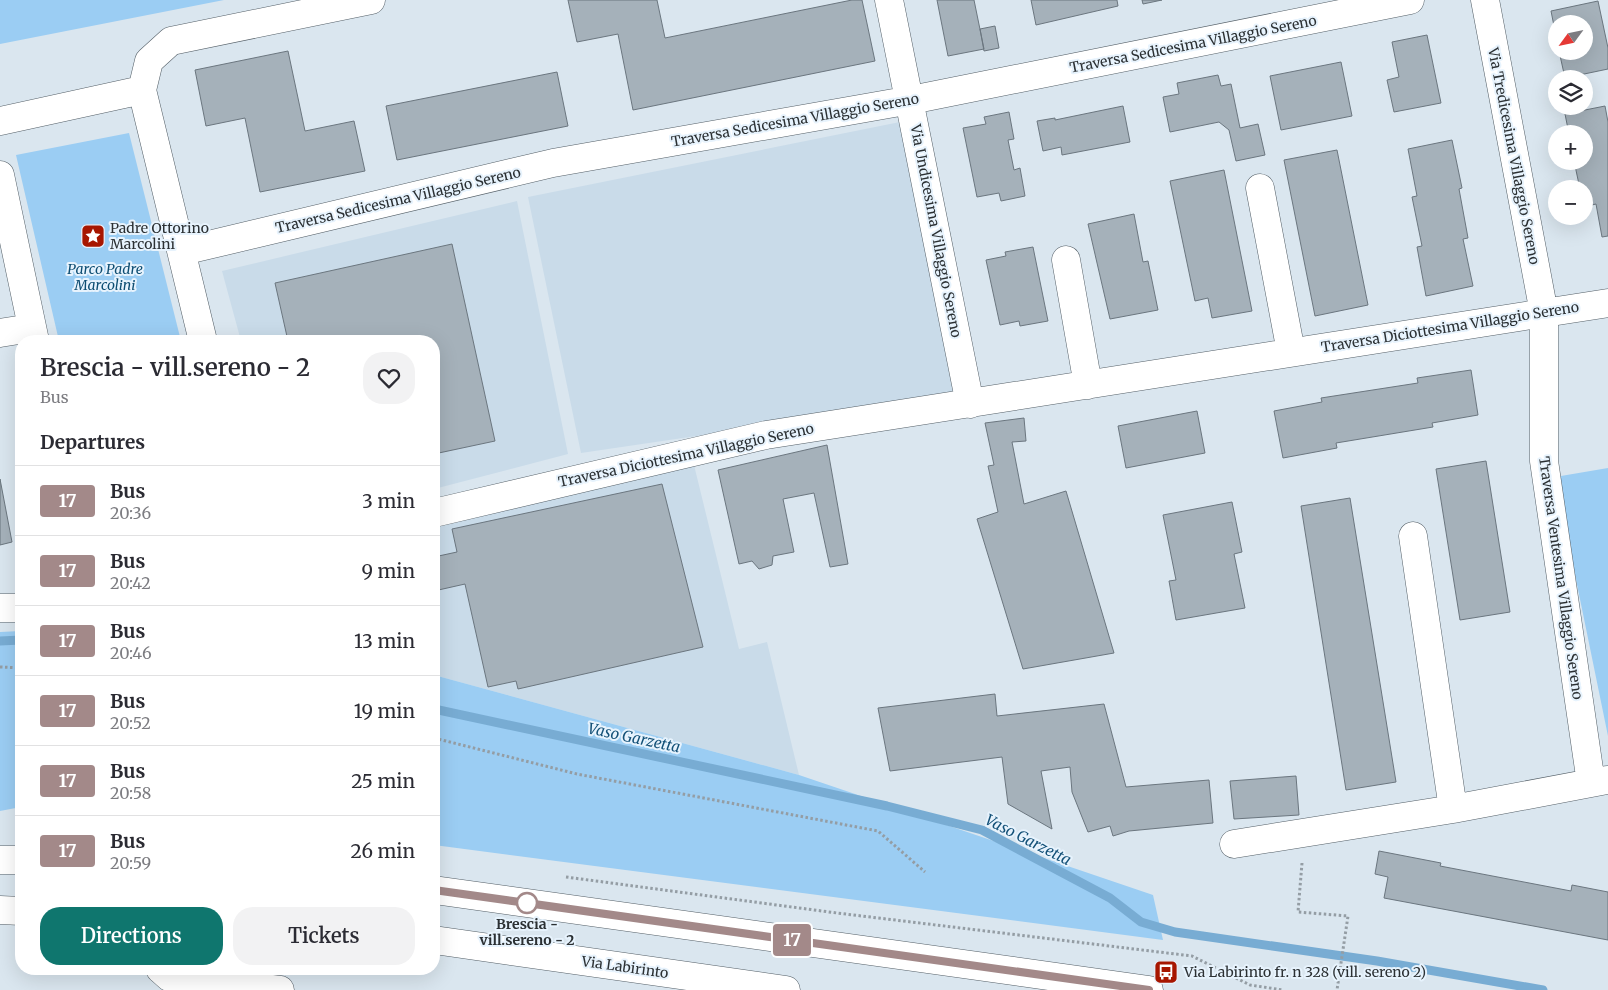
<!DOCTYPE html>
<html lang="en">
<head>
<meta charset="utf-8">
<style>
  :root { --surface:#fff; --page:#f2f2f3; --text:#2b2b33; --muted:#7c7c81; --line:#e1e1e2; --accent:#0f766e }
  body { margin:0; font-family:Merriweather,serif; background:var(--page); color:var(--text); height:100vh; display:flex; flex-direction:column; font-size:19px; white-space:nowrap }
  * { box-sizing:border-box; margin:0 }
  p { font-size:16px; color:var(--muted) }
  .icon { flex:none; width:28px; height:28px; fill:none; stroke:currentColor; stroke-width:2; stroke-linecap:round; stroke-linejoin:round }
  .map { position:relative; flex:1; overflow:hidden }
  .details { position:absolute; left:15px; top:335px; width:425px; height:640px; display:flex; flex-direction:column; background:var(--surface); border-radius:20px; box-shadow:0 5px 20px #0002 }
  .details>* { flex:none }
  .badge { padding:0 10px; border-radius:4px; font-size:18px; line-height:32px }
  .needle { width:32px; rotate:237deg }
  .fabs { position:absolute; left:1548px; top:15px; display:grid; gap:10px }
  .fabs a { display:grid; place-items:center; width:45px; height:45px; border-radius:50%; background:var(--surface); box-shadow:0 5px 20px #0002; font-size:25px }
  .map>.badge { position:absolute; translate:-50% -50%; box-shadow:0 0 0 2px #fff }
  h2 { padding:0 25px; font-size:19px; line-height:45px }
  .round { display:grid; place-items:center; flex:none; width:52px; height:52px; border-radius:20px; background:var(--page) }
  .headline { display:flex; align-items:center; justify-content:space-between; height:85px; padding:0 25px }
  h1 { font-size:24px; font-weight:600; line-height:38px }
  .cta { display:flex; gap:10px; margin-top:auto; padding:10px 25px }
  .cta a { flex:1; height:58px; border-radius:20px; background:var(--accent); color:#fff; font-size:20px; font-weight:600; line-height:58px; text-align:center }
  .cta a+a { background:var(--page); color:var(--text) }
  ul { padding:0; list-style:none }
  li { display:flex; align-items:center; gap:15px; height:70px; padding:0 25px; border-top:1px solid var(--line) }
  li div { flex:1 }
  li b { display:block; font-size:19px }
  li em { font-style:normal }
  li .badge { min-width:55px; font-weight:700; text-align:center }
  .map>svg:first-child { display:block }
  .built { fill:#c9dbe9 }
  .green { fill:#9bcdf3 }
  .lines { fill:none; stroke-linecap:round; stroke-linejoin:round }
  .stream { stroke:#78acd3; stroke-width:9 }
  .building { fill:#a5b1ba; stroke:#6b767f }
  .minor-casing { stroke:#545f67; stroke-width:29 }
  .path { stroke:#949da4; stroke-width:3; stroke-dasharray:2.5 2.5; stroke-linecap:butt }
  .minor { stroke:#fff; stroke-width:28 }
  .line-casing { stroke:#fff; stroke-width:11 }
  .line { stroke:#a38989; stroke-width:8 }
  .stop-dot { fill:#fff; stroke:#a38989; stroke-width:2.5 }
  .labels { text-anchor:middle; stroke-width:4; stroke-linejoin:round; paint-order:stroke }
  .street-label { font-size:14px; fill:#2b3033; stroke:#e7f3fd }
  .poi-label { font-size:14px; fill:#2b3033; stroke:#e7f3fd; text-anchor:start }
  .park-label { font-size:14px; font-style:italic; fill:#0d4d72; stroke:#e7f3fd }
  .stop-label { font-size:14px; font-weight:bold; fill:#2b3033; stroke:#e7f3fd }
  .water-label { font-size:15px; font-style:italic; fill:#145178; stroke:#e7f3fd }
</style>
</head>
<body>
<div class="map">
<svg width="1608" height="990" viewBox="0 0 1608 990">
  <rect width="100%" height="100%" fill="#dae6ef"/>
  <path class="built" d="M905,121L959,397L581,453L528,197Z
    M517,201L568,454L434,489V341H241L222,271Z
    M694,465L739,649L767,642L799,775L434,675V528Z"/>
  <path class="green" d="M0,0H224L0,44Z
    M129,133L181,341H59L16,155Z
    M1608,468V736L1555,477Z
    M21,631V807L0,811V632Z
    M434,675L799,775L1153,895L1163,940L434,845Z"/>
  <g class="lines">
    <path class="stream" d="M0,641L21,640
      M434,709L887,806L982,830L1110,898L1141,922L1175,932L1377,961L1543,990"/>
  </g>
  <path class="building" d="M568,0H657L665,38L852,0H862L875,61L633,110L618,34L577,42Z
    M937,0H974L984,49L948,56Z
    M1031,0H1117L1118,6L1036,25Z
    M1142,0H1162L1143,4Z
    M1598,1L1608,48V69L1565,78L1559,51H1584V24H1556V36L1551,11Z
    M995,26L999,48L984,51L980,29Z
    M1427,35L1441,103L1394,112L1387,80L1399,77L1392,42Z
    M288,51L305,131L354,121L365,171L260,192L245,118L206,126L195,70Z
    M1341,62L1352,116L1281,130L1270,76Z
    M557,72L568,126L397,160L386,106Z
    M1218,75L1221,86L1231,84L1240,128L1258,124L1265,155L1236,161L1229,130L1219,122L1170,132L1163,97L1179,94L1177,83Z
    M1123,106L1130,142L1062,155L1061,147L1043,151L1037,121L1055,118V120Z
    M1605,106L1608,122V236L1602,237L1596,204L1584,207V189H1580L1574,161H1584V134H1569L1565,114Z
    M1009,112L1014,139L1008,140L1014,170L1020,168L1025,196L1001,201L999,193L977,197L963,128L986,124L984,117Z
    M1452,140L1462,188L1459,189L1468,238L1463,239L1473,286L1426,296L1417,247L1422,246L1412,197L1417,196L1408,149Z
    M1337,150L1368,305L1315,316L1284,160Z
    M1224,170L1252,311L1212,318L1208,298L1195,301L1170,181Z
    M1134,214L1143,262L1148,261L1158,310L1110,319L1088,224Z
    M452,244L495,441L434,454V341H288L275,283Z
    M1033,247L1048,321L1020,326L1019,321L1000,325L986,260L1006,256L1005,252Z
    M1471,370L1478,415L1432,423L1433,427L1336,443L1337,448L1283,458L1274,411L1322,402L1321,398L1418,383L1417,378Z
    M1197,411L1205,453L1126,468L1118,426Z
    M1024,418L1026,441L1012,442L1024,504L1066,491L1114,653L1023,669L977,519L998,512L988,466L994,465L985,423Z
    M827,445L848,564L830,567L814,493L783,499L794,552L773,556L772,565L759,569L752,561L739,564L718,470Z
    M1486,461L1510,612L1460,620L1436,469Z
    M0,479L12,542L0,545Z
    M662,484L703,647L518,689L516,681L488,687L465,584L434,591V557L457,552L452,529Z
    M1350,498L1396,782L1346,790L1301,506Z
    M1232,502L1242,552L1234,554L1245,608L1176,620L1169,581L1176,580L1163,515Z
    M995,694L997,716L1104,704L1126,787L1209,780L1213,823L1129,831L1113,836L1110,826L1088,832L1072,792L1070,767L1041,771L1052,829L1008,804L1002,757L890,771L878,708Z
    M1296,776L1299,815L1234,819L1230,781Z
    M1379,851L1441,863L1440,866L1571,891L1572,885L1608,892V940L1384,898L1388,877L1375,874Z"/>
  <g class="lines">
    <g class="minor-casing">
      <path id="minor" d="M889,0L970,404
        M1485,0L1544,313V461L1591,783
        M0,121L142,90
        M0,175L35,341
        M1260,188L1291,352
        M183,251L553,163L911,100L1410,0
        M1066,260L1088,385
        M0,333L31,328
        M203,341L142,90L149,61L171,41L371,0
        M434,513L766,435L1608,303
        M1413,536L1453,809
        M0,608H21
        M1234,844L1453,809L1607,780
        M0,860H21
        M434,890L1149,990
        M0,910L21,911
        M434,940L786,990
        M160,969L169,977L280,990"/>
    </g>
    <path class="path" d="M0,667L21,668
      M434,738L577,774L878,831L925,872
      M1302,863L1298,912L1348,916L1337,990
      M566,877L837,913L1192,956L1250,985L1283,990"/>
    <use href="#minor" class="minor"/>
  </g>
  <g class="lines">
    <g class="line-casing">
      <path id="line" d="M434,890L1149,990"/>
    </g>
    <use href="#line" class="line"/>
  </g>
  <defs>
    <g id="sight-square" transform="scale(1.25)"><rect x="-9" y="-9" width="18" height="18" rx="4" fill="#a71600" stroke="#e7f3fd"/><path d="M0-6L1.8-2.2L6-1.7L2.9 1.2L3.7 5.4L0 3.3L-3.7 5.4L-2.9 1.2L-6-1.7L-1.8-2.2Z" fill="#fff"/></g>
    <g id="bus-square" transform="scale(1.25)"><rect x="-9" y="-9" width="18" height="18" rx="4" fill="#a71600" stroke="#e7f3fd"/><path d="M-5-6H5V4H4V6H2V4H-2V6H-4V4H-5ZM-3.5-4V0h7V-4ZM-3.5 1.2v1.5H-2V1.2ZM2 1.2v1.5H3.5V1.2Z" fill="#fff"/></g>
  </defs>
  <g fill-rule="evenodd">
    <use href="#sight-square" x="93" y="236"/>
    <use href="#bus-square" x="1166" y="972"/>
  </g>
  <circle class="stop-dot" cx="527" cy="903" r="10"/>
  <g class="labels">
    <g class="street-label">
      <text transform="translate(1193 44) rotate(-11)" y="5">Traversa Sedicesima Villaggio Sereno</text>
      <text transform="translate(795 120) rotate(-10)" y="5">Traversa Sedicesima Villaggio Sereno</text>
      <text transform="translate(1514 156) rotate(79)" y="5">Via Tredicesima Villaggio Sereno</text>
      <text transform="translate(398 200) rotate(-13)" y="5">Traversa Sedicesima Villaggio Sereno</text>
      <text transform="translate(936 231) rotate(79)" y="5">Via Undicesima Villaggio Sereno</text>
      <text transform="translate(1450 327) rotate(-9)" y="5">Traversa Diciottesima Villaggio Sereno</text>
      <text transform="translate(686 455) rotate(-12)" y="5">Traversa Diciottesima Villaggio Sereno</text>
      <text transform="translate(1561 578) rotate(82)" y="5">Traversa Ventesima Villaggio Sereno</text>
      <text transform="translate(625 967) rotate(8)" y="5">Via Labirinto</text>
    </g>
    <g class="poi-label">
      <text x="110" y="233">Padre Ottorino<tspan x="110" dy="16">Marcolini</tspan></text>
      <text x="1184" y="977">Via Labirinto fr. n 328 (vill. sereno 2)</text>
    </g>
    <g class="park-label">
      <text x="105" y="274">Parco Padre<tspan x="105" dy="16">Marcolini</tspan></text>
    </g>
    <g class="stop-label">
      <text x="527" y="929">Brescia -<tspan x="527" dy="16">vill.sereno - 2</tspan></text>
    </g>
    <g class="water-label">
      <text transform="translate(634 738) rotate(12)" y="5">Vaso Garzetta</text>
      <text transform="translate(1028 840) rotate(27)" y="5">Vaso Garzetta</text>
    </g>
  </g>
</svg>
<div class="fabs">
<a><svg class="needle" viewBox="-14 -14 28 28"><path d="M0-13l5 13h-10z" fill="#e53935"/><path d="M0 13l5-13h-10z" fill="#7c7c81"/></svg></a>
<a><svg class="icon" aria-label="layers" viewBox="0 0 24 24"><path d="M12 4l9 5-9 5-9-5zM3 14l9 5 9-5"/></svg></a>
<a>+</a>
<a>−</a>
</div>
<b class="badge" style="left:792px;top:940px;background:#a38989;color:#fff">17</b>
<section class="details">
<div class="headline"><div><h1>Brescia - vill.sereno - 2</h1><p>Bus</p></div><a class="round"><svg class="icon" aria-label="heart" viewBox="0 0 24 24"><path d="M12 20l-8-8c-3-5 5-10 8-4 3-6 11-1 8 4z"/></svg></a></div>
<h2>Departures</h2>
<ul>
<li><span class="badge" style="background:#a38989;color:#fff">17</span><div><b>Bus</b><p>20:36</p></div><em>3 min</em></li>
<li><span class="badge" style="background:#a38989;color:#fff">17</span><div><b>Bus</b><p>20:42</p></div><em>9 min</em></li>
<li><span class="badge" style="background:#a38989;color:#fff">17</span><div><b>Bus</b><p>20:46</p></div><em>13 min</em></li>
<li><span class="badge" style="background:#a38989;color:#fff">17</span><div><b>Bus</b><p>20:52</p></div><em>19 min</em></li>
<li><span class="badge" style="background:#a38989;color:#fff">17</span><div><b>Bus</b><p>20:58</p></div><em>25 min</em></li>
<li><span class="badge" style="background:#a38989;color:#fff">17</span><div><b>Bus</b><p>20:59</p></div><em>26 min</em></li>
</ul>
<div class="cta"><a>Directions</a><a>Tickets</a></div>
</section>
</div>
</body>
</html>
